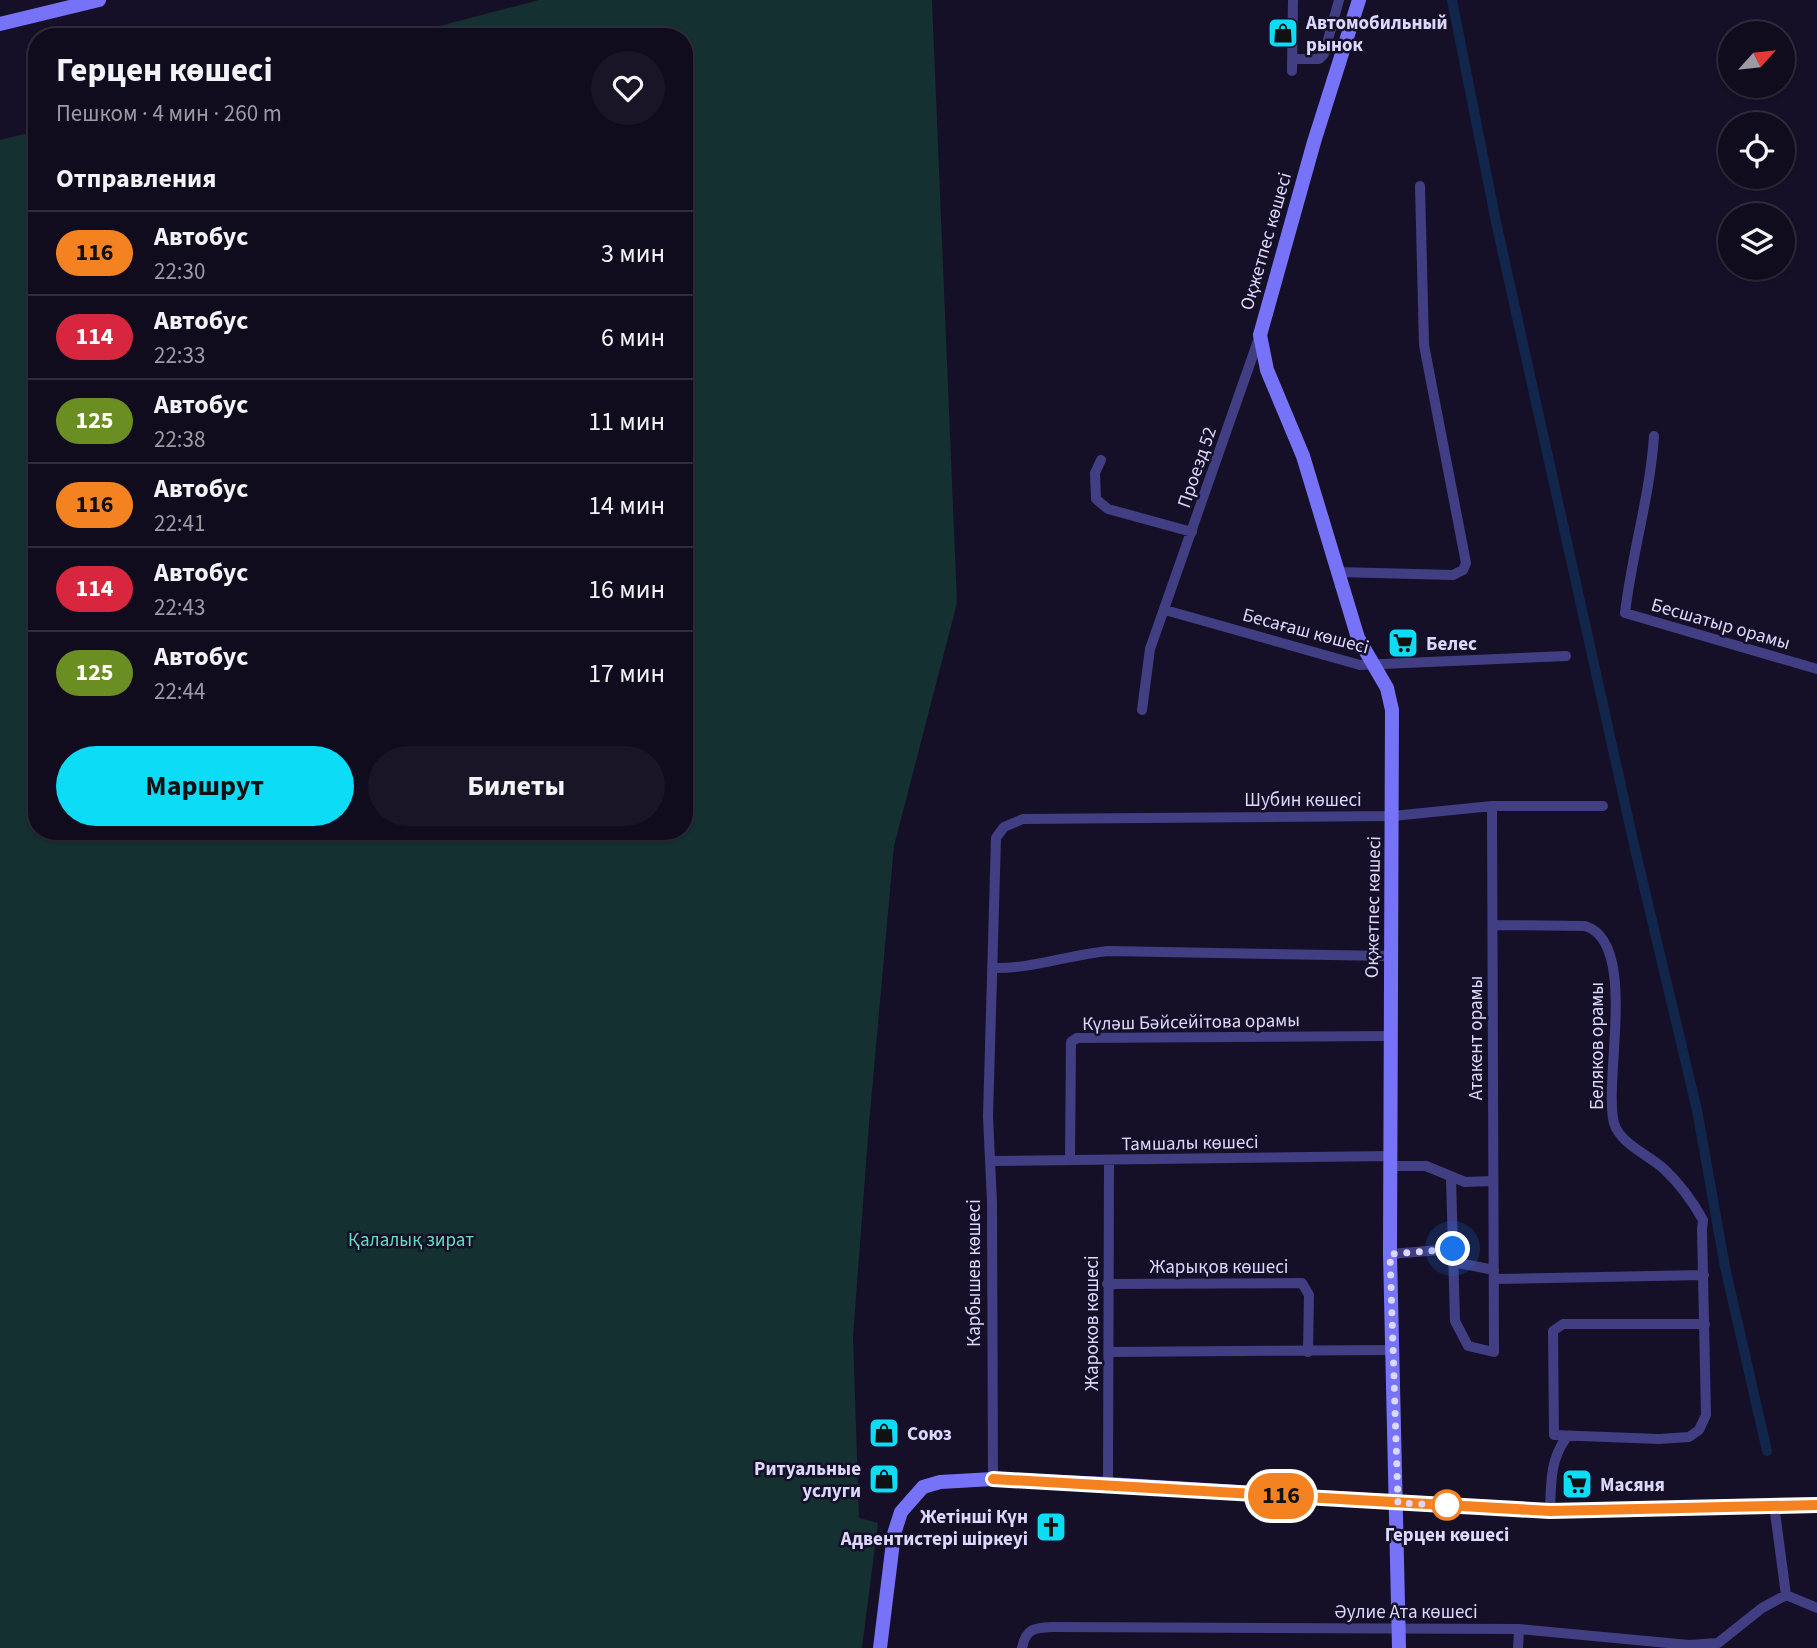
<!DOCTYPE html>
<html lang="ru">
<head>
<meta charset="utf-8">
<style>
  :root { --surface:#100c1d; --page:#191526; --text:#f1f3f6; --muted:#9c9ba4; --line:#302c3b; --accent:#0cdcf5 }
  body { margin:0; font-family:"Source Sans 3",sans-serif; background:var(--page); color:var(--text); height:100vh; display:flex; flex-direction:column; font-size:26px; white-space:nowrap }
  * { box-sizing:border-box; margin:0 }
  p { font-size:23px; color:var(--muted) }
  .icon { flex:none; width:38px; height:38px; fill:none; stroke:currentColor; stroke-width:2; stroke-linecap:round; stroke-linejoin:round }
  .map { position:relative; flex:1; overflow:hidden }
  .side { position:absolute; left:28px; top:28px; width:665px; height:812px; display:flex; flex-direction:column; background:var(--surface); border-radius:28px; box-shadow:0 2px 5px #0004,0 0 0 2px var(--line) }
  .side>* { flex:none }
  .badge { padding:0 14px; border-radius:23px; font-size:24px; line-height:46px }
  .needle { width:46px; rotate:63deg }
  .fabs { position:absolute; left:1718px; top:21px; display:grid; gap:14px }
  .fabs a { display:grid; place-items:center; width:77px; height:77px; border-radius:50%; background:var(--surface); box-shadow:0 2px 5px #0004,0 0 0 2px var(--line); font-size:35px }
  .you { position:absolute; width:35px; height:35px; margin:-18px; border:5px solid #fff; border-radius:50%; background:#1a73e8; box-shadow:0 0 0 10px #1a73e833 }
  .map>.badge { position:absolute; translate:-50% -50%; box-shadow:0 0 0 4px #fff }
  h2 { padding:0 28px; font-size:26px; line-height:63px }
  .round { display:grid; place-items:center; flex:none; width:74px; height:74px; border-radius:37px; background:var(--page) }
  .overview { display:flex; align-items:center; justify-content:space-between; height:119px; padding:0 28px }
  h1 { font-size:33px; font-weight:700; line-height:52px }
  .action { display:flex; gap:14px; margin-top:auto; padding:14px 28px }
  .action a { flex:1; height:80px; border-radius:42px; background:var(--accent); color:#111; font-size:28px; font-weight:700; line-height:80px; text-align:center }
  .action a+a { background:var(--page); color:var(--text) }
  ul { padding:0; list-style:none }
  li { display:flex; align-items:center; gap:21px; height:84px; padding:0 28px; border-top:2px solid var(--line) }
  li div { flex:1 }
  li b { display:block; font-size:26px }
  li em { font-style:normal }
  li .badge { min-width:77px; font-weight:700; text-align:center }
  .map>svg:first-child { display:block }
  .green { fill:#143030 }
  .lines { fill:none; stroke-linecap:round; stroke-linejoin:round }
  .canal { stroke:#11264a; stroke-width:10 }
  .street { stroke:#413e83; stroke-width:10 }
  .secondary { stroke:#7773f9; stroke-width:14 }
  .line-casing { stroke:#fff; stroke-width:16 }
  .line { stroke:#f58220; stroke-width:10 }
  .walk { stroke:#dcd8fd; stroke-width:7; stroke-dasharray:0 12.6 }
  .stop-dot { fill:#fff; stroke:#f58220; stroke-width:3.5 }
  .labels { text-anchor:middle; stroke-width:5; stroke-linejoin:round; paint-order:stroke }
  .poi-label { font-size:19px; font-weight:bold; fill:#dcd8fd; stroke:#151027; text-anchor:start }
  .street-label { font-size:19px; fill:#dcd8fd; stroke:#151027 }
  .park-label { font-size:19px; fill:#66dbbf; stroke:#151027 }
  .stop-label { font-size:19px; font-weight:bold; fill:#dcd8fd; stroke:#151027 }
</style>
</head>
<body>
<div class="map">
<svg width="1817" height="1648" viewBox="0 0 1817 1648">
  <rect width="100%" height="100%" fill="#151027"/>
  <path class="green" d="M539,0H932L957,603L894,846L869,1124L853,1337L859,1518L878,1523L862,1648H0V140L37,131V831H684V37H398Z"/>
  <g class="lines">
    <path class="canal" d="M1452,0L1496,222L1635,849L1697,1110L1725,1267L1767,1451"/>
    <path class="street" d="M1293,59H1319L1324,54L1339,0
      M1292,71L1293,0
      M1654,436C1650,496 1632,553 1625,613L1817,669
      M1101,460L1095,473L1096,499L1108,509L1192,532
      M1338,572L1453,575L1463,570L1466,563L1424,345L1420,186
      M1165,610L1360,665L1566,656
      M1142,710L1150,649L1260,335
      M1494,925L1585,926C1639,942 1603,1080 1614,1123C1620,1144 1649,1155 1664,1169C1679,1183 1693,1202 1703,1220L1702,1229L1706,1415L1699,1430L1689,1437L1659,1439L1554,1435L1553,1331L1563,1324H1705
      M992,968C1032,969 1068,955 1108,951L1389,956
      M1070,1160L1071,1042L1077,1038L1390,1036
      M990,1161L1389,1156
      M1389,1166H1426L1465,1182L1491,1181
      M1451,1178L1455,1321L1468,1346L1494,1352L1492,806
      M1390,1254L1453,1249
      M1453,1262L1494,1270
      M1494,1279L1704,1275
      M1107,1284L1302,1283L1309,1295L1308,1352
      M1109,1352L1392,1350
      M993,1479L992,1203L988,1116L996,838L1004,827L1023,819L1393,816L1492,806H1603
      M1108,1484L1109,1161
      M1774,1505L1786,1595
      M1550,1511C1551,1483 1550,1460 1566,1438
      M1022,1648C1026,1628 1034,1628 1053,1627L1519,1629L1689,1645L1718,1643L1762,1608L1786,1595L1817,1608
      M1518,1648L1519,1629"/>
    <path class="secondary" d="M1359,0L1314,142L1260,335L1267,370L1303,456L1358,638L1387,688L1392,710L1390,1254L1399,1648
      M0,24L99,0
      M880,1648L894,1534L901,1512L923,1487L940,1482L993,1479L1108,1484L1550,1511L1817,1505"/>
  </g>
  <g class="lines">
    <g class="line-casing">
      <path id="line" d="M993,1479L1550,1511L1817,1505"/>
    </g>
    <use href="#line" class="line"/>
    <path class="walk" d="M1447,1505L1398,1503L1390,1254L1453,1249"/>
  </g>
  <defs>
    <g id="shop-square" transform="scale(1.575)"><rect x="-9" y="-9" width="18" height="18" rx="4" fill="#0cdcf5" stroke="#151027"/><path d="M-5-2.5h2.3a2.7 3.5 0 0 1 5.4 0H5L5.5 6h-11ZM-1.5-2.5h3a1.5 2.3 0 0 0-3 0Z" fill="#111"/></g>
    <g id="supermarket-square" transform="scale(1.575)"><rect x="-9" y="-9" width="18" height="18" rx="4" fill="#0cdcf5" stroke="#151027"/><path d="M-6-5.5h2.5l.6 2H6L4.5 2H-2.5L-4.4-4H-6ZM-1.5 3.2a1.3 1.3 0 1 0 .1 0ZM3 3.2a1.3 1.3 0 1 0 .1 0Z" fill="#111"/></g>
    <g id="church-square" transform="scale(1.575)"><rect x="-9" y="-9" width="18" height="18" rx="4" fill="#0cdcf5" stroke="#151027"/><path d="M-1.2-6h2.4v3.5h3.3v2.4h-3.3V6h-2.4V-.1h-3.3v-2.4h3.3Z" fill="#111"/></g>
  </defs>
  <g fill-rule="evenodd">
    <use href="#shop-square" x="1283" y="33"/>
    <use href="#supermarket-square" x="1403" y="643"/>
    <use href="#shop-square" x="884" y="1433"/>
    <use href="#shop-square" x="884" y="1479"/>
    <use href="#supermarket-square" x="1577" y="1484"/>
    <use href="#church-square" x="1051" y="1527"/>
  </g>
  <circle class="stop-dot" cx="1447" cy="1505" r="14"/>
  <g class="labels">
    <g class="poi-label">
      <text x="1306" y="29">Автомобильный<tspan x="1306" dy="22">рынок</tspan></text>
      <text x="1426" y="650">Белес</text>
      <text x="907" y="1440">Союз</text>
      <text x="861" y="1475" text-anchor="end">Ритуальные<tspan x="861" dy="22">услуги</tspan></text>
      <text x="1600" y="1491">Масяня</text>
      <text x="1028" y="1523" text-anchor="end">Жетінші Күн<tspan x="1028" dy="22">Адвентистері шіркеуі</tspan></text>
    </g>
    <g class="street-label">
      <text transform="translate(1265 241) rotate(-74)" y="7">Оқжетпес көшесі</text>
      <text transform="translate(1196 467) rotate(-71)" y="7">Проезд 52</text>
      <text transform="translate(1721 623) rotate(16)" y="7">Бесшатыр орамы</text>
      <text transform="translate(1306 630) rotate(15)" y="7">Бесағаш көшесі</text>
      <text x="1303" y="806">Шубин көшесі</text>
      <text transform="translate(1372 907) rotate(-89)" y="7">Оқжетпес көшесі</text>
      <text transform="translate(1191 1021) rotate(-1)" y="7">Күләш Бәйсейітова орамы</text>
      <text transform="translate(1475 1038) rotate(-90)" y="7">Атакент орамы</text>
      <text transform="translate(1596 1046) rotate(-90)" y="7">Беляков орамы</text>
      <text transform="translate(1190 1142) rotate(-1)" y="7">Тамшалы көшесі</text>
      <text x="1219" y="1273">Жарықов көшесі</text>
      <text transform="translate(973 1273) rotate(-90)" y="7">Карбышев көшесі</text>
      <text transform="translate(1091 1323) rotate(-90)" y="7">Жароков көшесі</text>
      <text x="1406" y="1618">Әулие Ата көшесі</text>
    </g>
    <g class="park-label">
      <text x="411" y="1246">Қалалық зират</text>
    </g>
    <g class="stop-label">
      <text x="1447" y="1541">Герцен көшесі</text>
    </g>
  </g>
</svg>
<div class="fabs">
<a><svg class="needle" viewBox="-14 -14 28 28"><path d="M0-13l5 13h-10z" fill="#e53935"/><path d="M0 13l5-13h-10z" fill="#9c9ba4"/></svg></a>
<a><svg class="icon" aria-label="locate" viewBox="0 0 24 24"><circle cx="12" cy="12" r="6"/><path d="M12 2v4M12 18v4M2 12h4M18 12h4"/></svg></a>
<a><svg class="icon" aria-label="layers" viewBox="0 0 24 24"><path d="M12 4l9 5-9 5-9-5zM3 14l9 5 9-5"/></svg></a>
</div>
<div class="you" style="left:1453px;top:1249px"></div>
<b class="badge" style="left:1281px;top:1496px;background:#f58220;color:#111">116</b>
<section class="side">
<div class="overview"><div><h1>Герцен көшесі</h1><p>Пешком · 4 мин · 260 m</p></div><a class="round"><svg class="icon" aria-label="heart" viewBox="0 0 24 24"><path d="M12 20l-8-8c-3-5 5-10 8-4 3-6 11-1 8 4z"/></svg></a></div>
<h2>Отправления</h2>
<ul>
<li><span class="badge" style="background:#f58220;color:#111">116</span><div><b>Автобус</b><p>22:30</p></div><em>3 мин</em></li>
<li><span class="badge" style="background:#d7263d;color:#fff">114</span><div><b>Автобус</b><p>22:33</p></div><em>6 мин</em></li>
<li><span class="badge" style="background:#6b8e23;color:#fff">125</span><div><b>Автобус</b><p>22:38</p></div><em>11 мин</em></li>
<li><span class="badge" style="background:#f58220;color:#111">116</span><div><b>Автобус</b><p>22:41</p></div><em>14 мин</em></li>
<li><span class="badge" style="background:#d7263d;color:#fff">114</span><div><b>Автобус</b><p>22:43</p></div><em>16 мин</em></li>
<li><span class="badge" style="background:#6b8e23;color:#fff">125</span><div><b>Автобус</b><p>22:44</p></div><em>17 мин</em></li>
</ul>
<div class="action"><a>Маршрут</a><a>Билеты</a></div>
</section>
</div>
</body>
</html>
